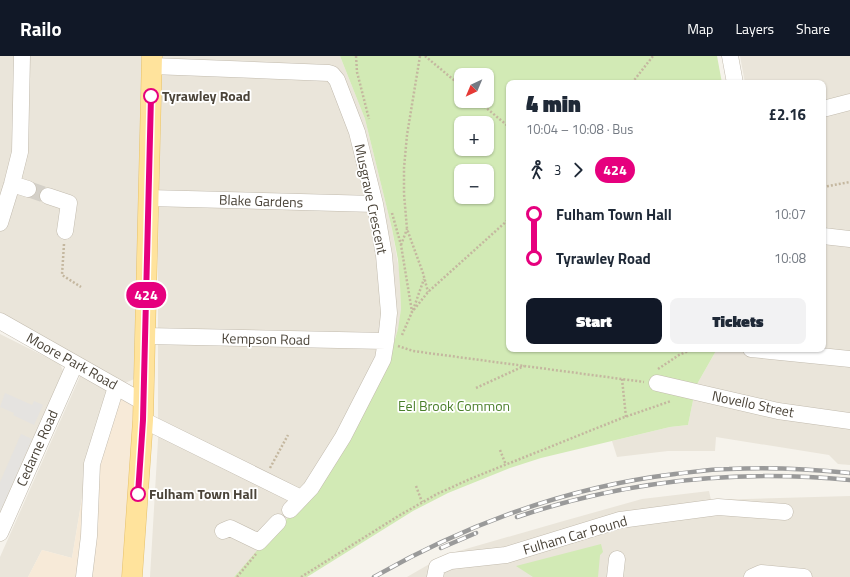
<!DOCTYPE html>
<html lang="en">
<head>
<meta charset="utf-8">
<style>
  :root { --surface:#fff; --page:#f2f2f3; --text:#1f2937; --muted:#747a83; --accent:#111827 }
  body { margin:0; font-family:"Titillium Web",sans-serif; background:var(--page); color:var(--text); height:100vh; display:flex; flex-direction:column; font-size:15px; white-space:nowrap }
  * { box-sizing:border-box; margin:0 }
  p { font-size:13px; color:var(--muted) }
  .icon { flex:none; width:22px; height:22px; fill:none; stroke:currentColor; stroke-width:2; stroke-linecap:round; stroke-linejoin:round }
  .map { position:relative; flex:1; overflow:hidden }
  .sheet { position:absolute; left:506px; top:24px; width:320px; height:272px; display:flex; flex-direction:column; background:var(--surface); border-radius:8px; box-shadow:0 1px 3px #0004 }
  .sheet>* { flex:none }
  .badge { padding:0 8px; border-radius:13px; font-size:14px; line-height:26px }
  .needle { width:26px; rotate:224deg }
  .tools { position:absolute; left:454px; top:12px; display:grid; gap:8px }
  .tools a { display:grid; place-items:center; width:40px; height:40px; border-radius:8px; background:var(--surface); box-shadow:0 1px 3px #0004; font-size:20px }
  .map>.badge { position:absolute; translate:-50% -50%; box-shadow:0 0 0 2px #fff }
  .legs { display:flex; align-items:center; gap:6px; height:44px; padding:0 20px; font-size:13px }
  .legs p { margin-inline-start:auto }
  .summary { display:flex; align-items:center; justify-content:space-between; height:68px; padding:0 20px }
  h1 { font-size:22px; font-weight:800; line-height:30px }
  .button { display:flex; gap:8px; margin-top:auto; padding:8px 20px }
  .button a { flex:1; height:46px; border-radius:8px; background:var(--accent); color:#fff; font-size:16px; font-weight:800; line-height:46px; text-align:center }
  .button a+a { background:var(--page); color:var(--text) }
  ul { padding:0 20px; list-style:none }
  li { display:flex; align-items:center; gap:14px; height:44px; font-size:15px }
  li i { display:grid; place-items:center; width:6px; height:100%; margin:0 5px; background:currentColor }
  li i::after { content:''; width:10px; height:10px; margin:-5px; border:3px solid; border-radius:50%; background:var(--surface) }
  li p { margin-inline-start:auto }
  li:first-child i { background:linear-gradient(#0000 50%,currentColor 0) }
  li:last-child i { background:linear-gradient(currentColor 50%,#0000 0) }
  header { display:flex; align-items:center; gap:24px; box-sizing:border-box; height:56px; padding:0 20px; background:var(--accent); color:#fff }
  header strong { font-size:19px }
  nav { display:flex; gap:22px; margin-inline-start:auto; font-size:14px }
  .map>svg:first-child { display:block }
  .residential { fill:#eae5da }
  .commercial { fill:#f7ead8 }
  .green { fill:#d2eab5; fill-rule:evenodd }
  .parking { fill:#e5e3e0 }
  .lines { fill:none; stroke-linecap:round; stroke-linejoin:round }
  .minor-tunnel { stroke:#d4d0c8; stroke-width:16; stroke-dasharray:16 8; stroke-linecap:butt }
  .minor-casing { stroke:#c2bbae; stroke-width:17 }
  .major-casing { stroke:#e6c16a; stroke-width:21 }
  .path { stroke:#c4b79f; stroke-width:2.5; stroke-dasharray:2 2; stroke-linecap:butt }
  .minor { stroke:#fff; stroke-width:16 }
  .major { stroke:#ffe39c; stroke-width:20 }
  .rail-casing { stroke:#9a9a9a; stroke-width:4.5 }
  .rail { stroke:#fff; stroke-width:3; stroke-dasharray:9; stroke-linecap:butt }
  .line-1-casing { stroke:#fff; stroke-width:9 }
  .line-1 { stroke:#e6007e; stroke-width:6 }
  .stop-1-dot { fill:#fff; stroke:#e6007e; stroke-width:2 }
  .labels { text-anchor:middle; stroke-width:3.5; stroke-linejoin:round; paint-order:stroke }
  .stop-label { font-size:14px; font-weight:bold; fill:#4b4439; stroke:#fff; text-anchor:start }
  .street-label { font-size:14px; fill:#4b4439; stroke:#fff }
  .park-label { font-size:14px; fill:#4a7f2a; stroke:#fff }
</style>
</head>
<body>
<header>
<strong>Railo</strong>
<nav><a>Map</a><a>Layers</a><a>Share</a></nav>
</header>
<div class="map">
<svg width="850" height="521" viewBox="0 0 850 521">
  <rect width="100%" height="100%" fill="#f6f3ec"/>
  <path class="residential" d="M0,0H147L139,321L125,327L0,256Z
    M162,0H340L365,63L392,173L400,219L401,253L400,267L388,306L330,416L234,521H150L158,384V196Z
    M740,0H850V409L838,408L829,399L716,381L715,395H668L617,401L612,385L670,371L688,369L696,330L717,293H823V27H745Z
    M0,278L60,308L64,317L0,460Z
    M81,318L112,335L87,412L72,502L42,494L28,521H0V501Z
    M709,435L711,444L850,440V521H407L445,499L560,466L642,443Z"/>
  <path class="commercial" d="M112,335L133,347L138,357L125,521H28L42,494L72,502L87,412Z"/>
  <path class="green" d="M340,0H717L722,27H509V293H717L696,330L688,369L670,371L541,402L510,412L448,437L413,455L307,521H234L275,474L318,434L388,306L398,273L401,253L400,229L398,204L392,173L365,63ZM461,19H487V45H461ZM461,67H487V93H461ZM461,115H487V141H461Z
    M601,488L603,496L600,499L598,521H533L516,510Z"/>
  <path class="parking" d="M5,337L32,349L34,345L43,349L34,369L13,359L14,357L0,351Z
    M21,378L32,383L0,456V426Z"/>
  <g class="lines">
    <path class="minor-tunnel" d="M28,133L48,140"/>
    <g class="minor-casing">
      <path id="minor" d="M730,0L735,27
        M152,10L329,17L332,18L337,24L357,76L375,148L384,199L389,257L386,285L383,303L343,381L311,432L290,454
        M823,53L850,46
        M12,128L28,133
        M48,140L69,147L65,175
        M148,142L375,148
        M0,167L12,128L20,96L22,0
        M823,180L850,183
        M0,265L143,346
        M146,280L386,285
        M751,293L850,303
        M657,327L778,355L850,365
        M143,364L301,442
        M223,475L230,472L259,486L278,466
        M0,477L75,308
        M84,521L89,480L92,408L116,331
        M435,521L437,511L451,505L506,499L620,464L718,451L785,456
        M615,521L617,503
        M752,521L761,517L804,521"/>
    </g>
    <g class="major-casing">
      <path id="major" d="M132,521L143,364L152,0"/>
    </g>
    <path class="path" d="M356,0L357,16L369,63
      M420,0L407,79L404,112V138L407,173L423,217L428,236
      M425,0L461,30
      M632,27L653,0
      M478,45L509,71
      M823,131L850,126
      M392,157L401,189L412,256
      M64,188L62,219L81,231
      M401,189L407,173
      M413,254L424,223
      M402,279L412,256L428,236L509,163
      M398,290L413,295L644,326
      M658,313L679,299L693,293
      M622,323L626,361
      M476,332L524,310
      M500,394L506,409
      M270,412L288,379
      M416,430L422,446
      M237,521L256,498
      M301,521L400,459L437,438L470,423L622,362L671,345"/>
    <use href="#minor" class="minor"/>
    <use href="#major" class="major"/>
    <g class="rail-casing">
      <path id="rail" d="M517,461C624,425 737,413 850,424
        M441,492L476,477
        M374,521C467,468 568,431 675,418C693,416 711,413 729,413C769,411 810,413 850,417"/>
    </g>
    <use href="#rail" class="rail"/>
  </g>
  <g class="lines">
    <g class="line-1-casing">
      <path id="line-1" d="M138,438L143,364L151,40"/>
    </g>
    <use href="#line-1" class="line-1"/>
  </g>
  <g class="stop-1-dot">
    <circle cx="151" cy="40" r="7"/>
    <circle cx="138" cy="438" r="7"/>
  </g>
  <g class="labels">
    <g class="stop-label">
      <text x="162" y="45">Tyrawley Road</text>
      <text x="149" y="443">Fulham Town Hall</text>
    </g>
    <g class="street-label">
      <text transform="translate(371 143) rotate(78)" y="5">Musgrave Crescent</text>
      <text transform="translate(261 145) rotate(2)" y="5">Blake Gardens</text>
      <text transform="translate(266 283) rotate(1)" y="5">Kempson Road</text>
      <text transform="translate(72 305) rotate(29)" y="5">Moore Park Road</text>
      <text transform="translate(753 348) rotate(12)" y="5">Novello Street</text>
      <text transform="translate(37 392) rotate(-66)" y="5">Cedarne Road</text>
      <text transform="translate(575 479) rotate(-16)" y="5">Fulham Car Pound</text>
    </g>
    <g class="park-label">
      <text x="454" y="355">Eel Brook Common</text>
    </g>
  </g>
</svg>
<div class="tools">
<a><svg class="needle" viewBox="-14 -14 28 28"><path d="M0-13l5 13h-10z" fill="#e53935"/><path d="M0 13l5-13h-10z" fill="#747a83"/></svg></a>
<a>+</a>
<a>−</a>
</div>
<b class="badge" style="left:146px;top:239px;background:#e6007e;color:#fff">424</b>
<section class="sheet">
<div class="summary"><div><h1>4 min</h1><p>10:04 – 10:08 · Bus</p></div><b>£2.16</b></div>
<div class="legs"><svg class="icon" aria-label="walk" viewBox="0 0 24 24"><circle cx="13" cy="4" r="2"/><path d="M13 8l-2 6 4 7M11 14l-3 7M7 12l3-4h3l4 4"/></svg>3<svg class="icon" aria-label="forward" viewBox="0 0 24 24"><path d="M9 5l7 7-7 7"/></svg><b class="badge" style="background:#e6007e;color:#fff">424</b></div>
<ul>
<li><i style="color:#e6007e"></i><b>Fulham Town Hall</b><p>10:07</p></li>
<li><i style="color:#e6007e"></i><b>Tyrawley Road</b><p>10:08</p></li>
</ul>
<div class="button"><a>Start</a><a>Tickets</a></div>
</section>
</div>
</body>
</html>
